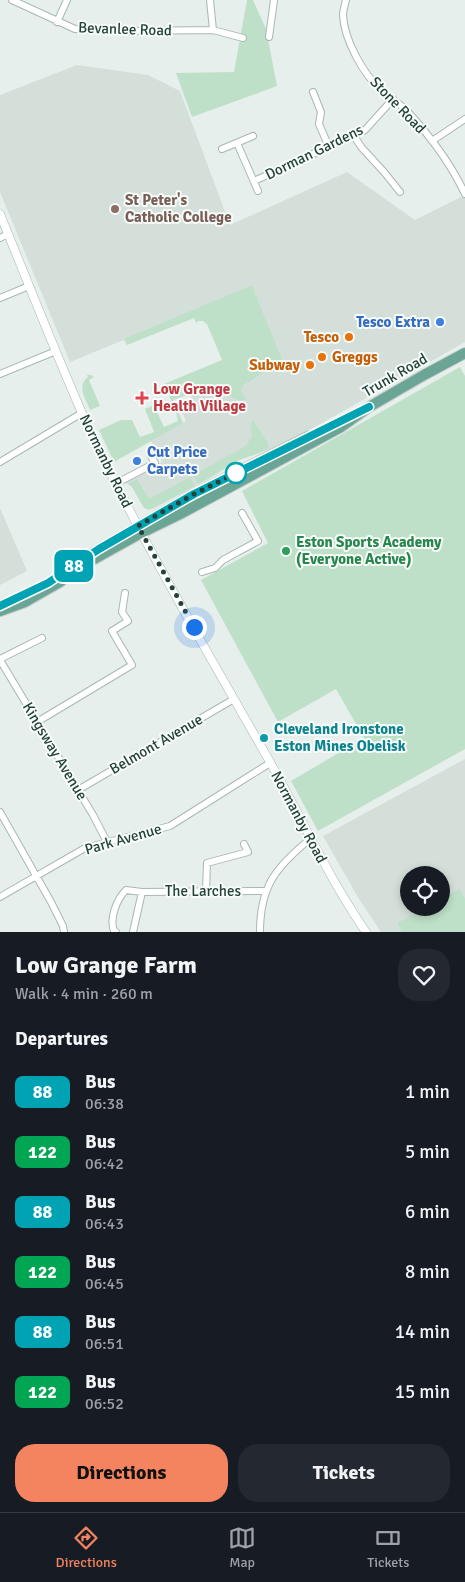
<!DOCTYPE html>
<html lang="en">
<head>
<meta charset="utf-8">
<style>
  :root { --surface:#171b24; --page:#242831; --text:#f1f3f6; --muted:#9ea1a6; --line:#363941; --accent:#f4845f }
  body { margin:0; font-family:Signika,sans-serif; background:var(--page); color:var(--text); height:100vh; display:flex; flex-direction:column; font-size:19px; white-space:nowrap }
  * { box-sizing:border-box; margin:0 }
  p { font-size:16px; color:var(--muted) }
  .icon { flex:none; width:28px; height:28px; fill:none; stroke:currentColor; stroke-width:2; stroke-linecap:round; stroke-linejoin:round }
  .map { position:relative; height:932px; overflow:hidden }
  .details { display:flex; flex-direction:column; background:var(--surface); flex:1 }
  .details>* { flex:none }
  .badge { padding:0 10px; border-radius:8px; font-size:18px; line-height:32px }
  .controls { position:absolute; left:400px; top:866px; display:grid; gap:10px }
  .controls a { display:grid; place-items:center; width:50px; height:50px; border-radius:50%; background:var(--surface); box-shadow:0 2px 8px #0003; font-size:25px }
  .you { position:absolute; width:25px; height:25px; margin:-12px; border:4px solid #fff; border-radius:50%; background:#1a73e8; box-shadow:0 0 0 8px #1a73e833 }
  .map>.badge { position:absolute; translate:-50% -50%; box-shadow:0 0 0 2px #fff }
  h2 { padding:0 15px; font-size:19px; line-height:45px }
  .round { display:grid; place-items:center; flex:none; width:52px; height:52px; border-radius:20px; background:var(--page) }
  .head { display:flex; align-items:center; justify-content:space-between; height:85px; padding:0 15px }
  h1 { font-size:24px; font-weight:800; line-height:38px }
  .button { display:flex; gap:10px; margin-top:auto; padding:10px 15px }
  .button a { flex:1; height:58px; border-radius:20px; background:var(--accent); color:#111; font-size:20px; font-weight:800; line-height:58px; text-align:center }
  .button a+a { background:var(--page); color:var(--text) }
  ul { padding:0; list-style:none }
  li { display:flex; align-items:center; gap:15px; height:60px; padding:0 15px }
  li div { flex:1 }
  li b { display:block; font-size:19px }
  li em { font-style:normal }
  li .badge { min-width:55px; font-weight:700; text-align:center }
  .tabs { display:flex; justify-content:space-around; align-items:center; height:70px; border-top:1px solid var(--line); background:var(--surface); font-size:14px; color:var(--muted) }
  .tabs a { display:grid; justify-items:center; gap:2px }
  .tabs .selected { color:var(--accent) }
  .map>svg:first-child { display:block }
  .built { fill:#d4dfda; fill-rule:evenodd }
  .green { fill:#bfe0c8 }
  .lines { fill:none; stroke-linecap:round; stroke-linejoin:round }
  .minor-casing { stroke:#a8b8b2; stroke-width:8 }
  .tertiary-casing { stroke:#a8b8b2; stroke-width:9 }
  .primary-casing { stroke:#c2cac8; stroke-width:12 }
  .minor { stroke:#fff; stroke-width:6 }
  .tertiary { stroke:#fff; stroke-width:8 }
  .primary { stroke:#6aa596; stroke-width:10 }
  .line-casing { stroke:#fff; stroke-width:11 }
  .line { stroke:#00a3b4; stroke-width:8 }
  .walk { stroke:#24423a; stroke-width:5; stroke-dasharray:0 9 }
  .education-dot { fill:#8d6e63; stroke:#f7fbf9; stroke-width:2 }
  .shop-dot { fill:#3f7fe0; stroke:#f7fbf9; stroke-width:2 }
  .food-dot { fill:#e8710a; stroke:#f7fbf9; stroke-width:2 }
  .health-dot { fill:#e0444e; stroke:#f7fbf9; stroke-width:2 }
  .stop-dot { fill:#fff; stroke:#00a3b4; stroke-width:2.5 }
  .leisure-dot { fill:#2e9e5b; stroke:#f7fbf9; stroke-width:2 }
  .culture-dot { fill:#0f9aa8; stroke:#f7fbf9; stroke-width:2 }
  .labels { text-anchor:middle; stroke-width:4; stroke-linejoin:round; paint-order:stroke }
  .street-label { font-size:15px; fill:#24423a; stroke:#f7fbf9 }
  .education-label { font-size:15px; font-weight:bold; fill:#785e54; stroke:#f7fbf9; text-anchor:start }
  .shop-label { font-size:15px; font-weight:bold; fill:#366cbe; stroke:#f7fbf9; text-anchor:end }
  .food-label { font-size:15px; font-weight:bold; fill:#c56008; stroke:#f7fbf9; text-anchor:end }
  .health-label { font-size:15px; font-weight:bold; fill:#be3a42; stroke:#f7fbf9; text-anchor:start }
  .leisure-label { font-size:15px; font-weight:bold; fill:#27864d; stroke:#f7fbf9; text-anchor:start }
  .culture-label { font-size:15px; font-weight:bold; fill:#0d838f; stroke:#f7fbf9; text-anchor:start }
</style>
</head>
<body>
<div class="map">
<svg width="465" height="932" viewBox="0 0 465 932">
  <rect width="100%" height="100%" fill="#e6efeb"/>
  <path class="built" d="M77,65L148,75L180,91L230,225L347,172L415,220L465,195V342L285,444L237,461L214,476L153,509L144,508L132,487L125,482L162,462L151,441L186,421L182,412L192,397L210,390L234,399L245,400L241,391L244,385L283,361L252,285L199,309L70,362L0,192V95Z
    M0,508L27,571L0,585Z
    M465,759V932H381L359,899L323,836ZM409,875H441V908H409Z"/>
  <path class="green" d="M247,0H253L266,29L277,86L192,117L176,73L234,72Z
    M252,285L283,361L244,385L241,391L246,400H238L210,390L192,397L190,394L173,400L183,423L114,462L99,430L121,420H132L140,437L154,432L145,409L154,405L164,427L178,421L176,412L164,384L222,360L207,324L203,321H198L196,323L194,318L127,345L124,339Z
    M460,367L465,376V749L318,831L291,781L364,738L336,689L278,722L201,580L268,543L242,491Z
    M87,375H91L94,377L89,380L100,406L90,410C86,399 76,386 88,377Z
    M253,420L268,443V448C258,455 246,456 235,462C222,468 211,478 198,484L193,475L246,446L252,436L250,427Z
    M190,477L195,486L149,510L144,508L132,487L128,484L137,479L149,499Z
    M460,889L465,899V932H402L397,923L426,908H441V899Z"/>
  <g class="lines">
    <g class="minor-casing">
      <path id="minor" d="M12,0L75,29L131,31L213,30L243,38
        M210,0L213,30
        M346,0C345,5 343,10 343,15C344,39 363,74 381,90C389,98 400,103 408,112C430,136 451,164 465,194
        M57,22L67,0
        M269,37L274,0
        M313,92L321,112L319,124L329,147
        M354,136L362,148L384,172L400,192
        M432,141L465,119
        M237,143L258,191
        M222,149L253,136
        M254,181L365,130L393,99
        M0,238L8,234
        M0,298L29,286
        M0,374L56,351
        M0,462L82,413
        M117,483L155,463L150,454
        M202,572L215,568L223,560L258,541L242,513
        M0,659L42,638
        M0,660L93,815L107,842
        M37,722L132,665L112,631L128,621L122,612L125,593
        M78,790L234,699
        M0,812L51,902L63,926L64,932
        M206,891L207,863L248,852L244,844
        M0,897L85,848L170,826L270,763
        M116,932L114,931C109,918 117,899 126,890L142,892
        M133,932L142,892L265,891
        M260,932C260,886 276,867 310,839"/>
    </g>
    <g class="tertiary-casing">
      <path id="tertiary" d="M0,214C27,280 53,347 82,413C136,531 202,643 266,755C300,814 327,876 366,932"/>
    </g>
    <g class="primary-casing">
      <path id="primary" d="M85,558L194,494L309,436
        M0,611L25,602L60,582L71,572L141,533L182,513L341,427L369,407L424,375L465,353"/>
    </g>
    <use href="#minor" class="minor"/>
    <use href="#tertiary" class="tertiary"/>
    <use href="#primary" class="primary"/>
  </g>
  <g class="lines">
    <g class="line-casing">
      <path id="line" d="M0,606L48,583L99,549L194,494L369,407"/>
    </g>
    <use href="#line" class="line"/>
    <path class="walk" d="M194,627L138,526L194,494L236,473"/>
  </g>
  <circle class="education-dot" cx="115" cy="209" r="5"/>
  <g class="shop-dot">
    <circle cx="440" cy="322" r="5"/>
    <circle cx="137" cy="461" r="5"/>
  </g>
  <g class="food-dot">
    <circle cx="349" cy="337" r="5"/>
    <circle cx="322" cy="357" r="5"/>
    <circle cx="310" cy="365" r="5"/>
  </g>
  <path class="health-dot" d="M139.5 390.5h5v5h5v5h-5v5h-5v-5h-5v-5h5z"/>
  <circle class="stop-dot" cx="236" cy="473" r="10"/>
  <circle class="leisure-dot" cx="286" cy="551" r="5"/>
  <circle class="culture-dot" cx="264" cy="738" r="5"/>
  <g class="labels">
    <g class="street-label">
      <text transform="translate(125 29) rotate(2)" y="5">Bevanlee Road</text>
      <text transform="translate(398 105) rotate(46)" y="5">Stone Road</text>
      <text transform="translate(314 152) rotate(-26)" y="5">Dorman Gardens</text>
      <text transform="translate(395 375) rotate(-30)" y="5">Trunk Road</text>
      <text transform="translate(106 461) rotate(64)" y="5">Normanby Road</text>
      <text transform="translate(156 744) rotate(-30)" y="5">Belmont Avenue</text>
      <text transform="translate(55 751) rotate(59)" y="5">Kingsway Avenue</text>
      <text transform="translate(299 817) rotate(62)" y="5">Normanby Road</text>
      <text transform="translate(123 839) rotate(-16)" y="5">Park Avenue</text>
      <text x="203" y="896">The Larches</text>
    </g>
    <g class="education-label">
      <text x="125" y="205">St Peter's<tspan x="125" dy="17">Catholic College</tspan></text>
    </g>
    <g class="shop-label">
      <text x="430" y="327">Tesco Extra</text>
      <text x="147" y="457" text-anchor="start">Cut Price<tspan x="147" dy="17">Carpets</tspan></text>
    </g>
    <g class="food-label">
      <text x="339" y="342">Tesco</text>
      <text x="332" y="362" text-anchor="start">Greggs</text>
      <text x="300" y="370">Subway</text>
    </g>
    <g class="health-label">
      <text x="153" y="394">Low Grange<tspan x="153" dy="17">Health Village</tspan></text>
    </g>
    <g class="leisure-label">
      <text x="296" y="547">Eston Sports Academy<tspan x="296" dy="17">(Everyone Active)</tspan></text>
    </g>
    <g class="culture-label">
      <text x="274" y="734">Cleveland Ironstone<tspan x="274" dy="17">Eston Mines Obelisk</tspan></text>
    </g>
  </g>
</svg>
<div class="controls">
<a><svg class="icon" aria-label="locate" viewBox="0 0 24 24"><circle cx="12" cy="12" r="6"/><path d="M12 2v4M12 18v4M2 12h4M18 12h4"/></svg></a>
</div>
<div class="you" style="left:194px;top:627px"></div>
<b class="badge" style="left:74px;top:566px;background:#00a3b4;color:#fff">88</b>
</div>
<section class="details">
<div class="head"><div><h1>Low Grange Farm</h1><p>Walk · 4 min · 260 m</p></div><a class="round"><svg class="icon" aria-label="heart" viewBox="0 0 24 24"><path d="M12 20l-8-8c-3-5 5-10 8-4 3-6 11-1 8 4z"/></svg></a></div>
<h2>Departures</h2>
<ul>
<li><span class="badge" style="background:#00a3b4;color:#fff">88</span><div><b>Bus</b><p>06:38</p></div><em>1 min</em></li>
<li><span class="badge" style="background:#00a651;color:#fff">122</span><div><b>Bus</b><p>06:42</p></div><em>5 min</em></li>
<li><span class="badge" style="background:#00a3b4;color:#fff">88</span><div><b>Bus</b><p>06:43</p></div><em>6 min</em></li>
<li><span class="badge" style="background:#00a651;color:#fff">122</span><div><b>Bus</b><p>06:45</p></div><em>8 min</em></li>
<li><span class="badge" style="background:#00a3b4;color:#fff">88</span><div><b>Bus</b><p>06:51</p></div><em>14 min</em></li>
<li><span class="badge" style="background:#00a651;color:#fff">122</span><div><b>Bus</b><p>06:52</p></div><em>15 min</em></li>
</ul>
<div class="button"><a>Directions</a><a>Tickets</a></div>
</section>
<nav class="tabs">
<a class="selected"><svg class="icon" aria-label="directions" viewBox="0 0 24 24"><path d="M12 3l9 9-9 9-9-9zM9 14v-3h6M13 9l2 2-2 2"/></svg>Directions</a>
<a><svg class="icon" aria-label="map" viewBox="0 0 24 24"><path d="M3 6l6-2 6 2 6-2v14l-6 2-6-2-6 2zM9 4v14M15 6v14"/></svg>Map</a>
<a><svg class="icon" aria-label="tickets" viewBox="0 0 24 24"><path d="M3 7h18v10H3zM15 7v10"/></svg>Tickets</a>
</nav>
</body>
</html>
